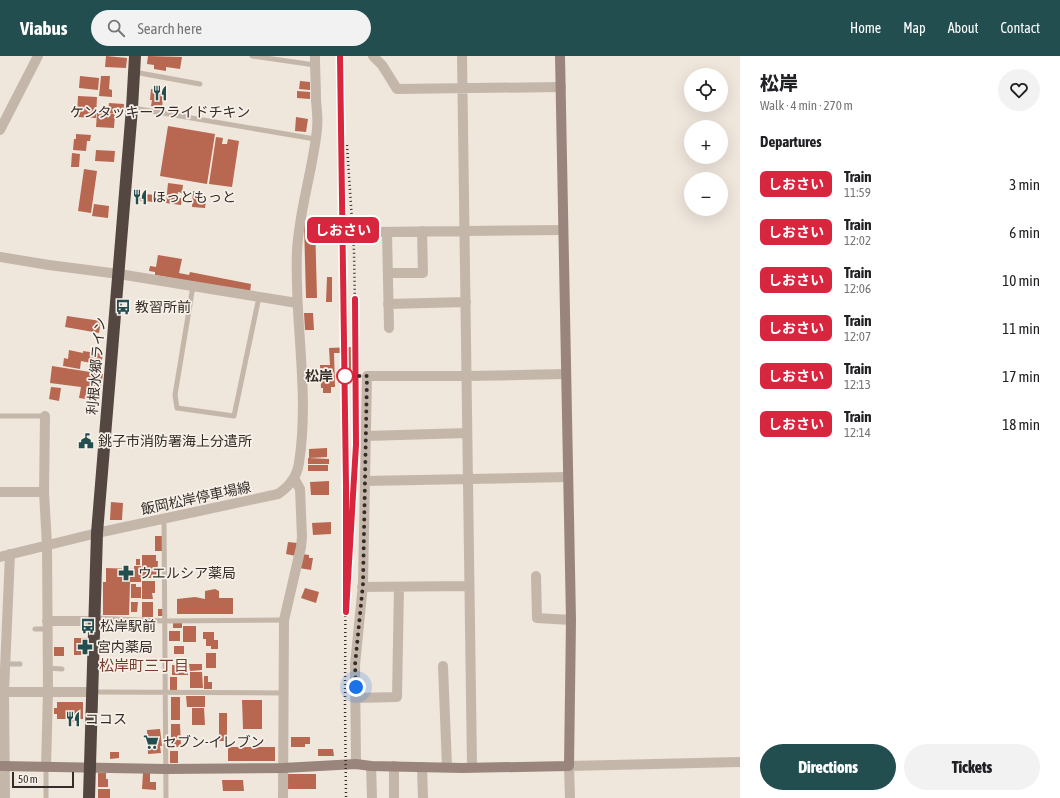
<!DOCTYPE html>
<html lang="en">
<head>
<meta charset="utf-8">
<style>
  :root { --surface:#fff; --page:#f2f2f2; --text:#202124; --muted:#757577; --accent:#234e50 }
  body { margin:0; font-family:"Asap Condensed","Noto Sans JP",sans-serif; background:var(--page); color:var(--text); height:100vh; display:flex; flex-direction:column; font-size:15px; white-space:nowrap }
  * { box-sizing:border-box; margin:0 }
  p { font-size:13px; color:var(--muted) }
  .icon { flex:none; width:22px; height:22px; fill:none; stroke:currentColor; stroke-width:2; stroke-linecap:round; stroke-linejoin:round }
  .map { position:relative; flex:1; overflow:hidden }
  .panel { display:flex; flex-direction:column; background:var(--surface); width:320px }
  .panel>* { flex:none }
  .badge { padding:0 8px; border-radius:6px; font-size:14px; line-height:26px }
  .controls { position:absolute; left:684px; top:12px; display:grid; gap:8px }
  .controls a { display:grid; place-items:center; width:44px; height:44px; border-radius:50%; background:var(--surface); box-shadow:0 4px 16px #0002; font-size:20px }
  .scale { position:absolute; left:12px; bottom:10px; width:62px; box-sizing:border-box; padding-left:4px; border:2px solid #342c28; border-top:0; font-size:11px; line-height:14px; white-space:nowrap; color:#342c28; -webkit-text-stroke:3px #f7f0e8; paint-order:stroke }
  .you { position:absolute; width:20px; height:20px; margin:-10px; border:3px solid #fff; border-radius:50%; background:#1a73e8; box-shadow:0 0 0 6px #1a73e833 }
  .map>.badge { position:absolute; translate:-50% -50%; box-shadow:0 0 0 2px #fff }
  h2 { padding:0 20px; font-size:15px; line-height:36px }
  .round { display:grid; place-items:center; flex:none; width:42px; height:42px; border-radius:21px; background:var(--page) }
  .headline { display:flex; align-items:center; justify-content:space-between; height:68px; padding:0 20px }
  h1 { font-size:19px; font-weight:800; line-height:30px }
  .button { display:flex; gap:8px; margin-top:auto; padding:8px 20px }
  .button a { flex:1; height:46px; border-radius:24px; background:var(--accent); color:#fff; font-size:16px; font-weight:800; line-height:46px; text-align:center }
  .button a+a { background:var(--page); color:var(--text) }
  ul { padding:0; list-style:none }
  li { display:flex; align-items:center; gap:12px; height:48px; padding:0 20px }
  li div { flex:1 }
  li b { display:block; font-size:15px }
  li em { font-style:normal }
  li .badge { min-width:44px; font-weight:700; text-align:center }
  header { display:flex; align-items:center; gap:24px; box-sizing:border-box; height:56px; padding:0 20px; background:var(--accent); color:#fff }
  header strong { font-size:19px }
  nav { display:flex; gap:22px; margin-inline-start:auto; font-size:14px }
  .search { width:280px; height:36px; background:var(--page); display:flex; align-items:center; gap:10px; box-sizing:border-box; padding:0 14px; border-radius:22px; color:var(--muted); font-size:15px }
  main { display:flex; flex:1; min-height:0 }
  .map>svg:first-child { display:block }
  .building { fill:#b86751 }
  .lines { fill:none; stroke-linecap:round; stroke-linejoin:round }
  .lane { stroke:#c5b6aa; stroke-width:5 }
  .street { stroke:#c5b6aa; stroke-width:10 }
  .secondary { stroke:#99857b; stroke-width:10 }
  .highway { stroke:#544640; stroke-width:12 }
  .rail { stroke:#342c28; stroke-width:2.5; stroke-dasharray:1 3; stroke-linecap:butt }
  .line-casing { stroke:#fff; stroke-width:9 }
  .line { stroke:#d7263d; stroke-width:6 }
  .walk { stroke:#342c28; stroke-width:4; stroke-dasharray:0 7.2 }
  .stop-dot { fill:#fff; stroke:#d7263d; stroke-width:2 }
  .labels { text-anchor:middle; stroke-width:3.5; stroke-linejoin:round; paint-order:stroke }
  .poi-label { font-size:14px; fill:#342c28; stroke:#f7f0e8; text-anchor:start }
  .street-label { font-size:14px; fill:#342c28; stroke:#f7f0e8 }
  .stop-label { font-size:14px; font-weight:bold; fill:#342c28; stroke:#f7f0e8; text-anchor:end }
  .neighbourhood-label { font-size:15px; fill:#793b2b; stroke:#f7f0e8 }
</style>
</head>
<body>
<header>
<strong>Viabus</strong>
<div class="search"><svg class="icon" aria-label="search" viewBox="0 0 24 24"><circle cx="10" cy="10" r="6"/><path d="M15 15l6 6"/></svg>Search here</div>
<nav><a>Home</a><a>Map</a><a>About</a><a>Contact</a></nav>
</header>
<main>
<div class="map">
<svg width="740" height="742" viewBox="0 0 740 742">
  <rect width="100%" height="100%" fill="#efe6dc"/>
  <path class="building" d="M106,0L127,2L126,12L105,11Z
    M148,0L182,1L180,13L166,11V15L154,13V9L147,8Z
    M80,20L99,22L98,34L79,32Z
    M101,20H110L109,33L112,34V41L99,40Z
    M300,25L310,26V34L299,33Z
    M151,33L164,35L162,51L151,50L152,44H150Z
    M297,35L310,36V43L297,42Z
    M78,40L97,41L96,62L77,61Z
    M109,47L124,48L123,58L108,57Z
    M97,57L115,58L114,72L96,71Z
    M296,61L308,63L306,76L295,75Z
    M168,70L215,78L207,128L160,120Z
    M76,78L91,79L90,85H87L86,95L73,94L74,83H76Z
    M216,81L223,82L222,88H227L228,83L239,85L232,131L209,128Z
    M96,94L115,95L114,106L95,105Z
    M72,97L80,98L79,111H71Z
    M84,113L97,115L91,157L78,155Z
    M168,127L183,129L182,137L178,136L177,142H182L181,149L166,147Z
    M193,135L200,136L199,143L206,144L205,152L192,151Z
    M137,137L154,139L153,146L137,144Z
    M94,148L109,150L108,162L92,160Z
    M304,167H315L317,242H306Z
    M158,199L182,203L179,217L189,219L190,216L251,228L250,236L155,219V216L149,215L150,210L156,211Z
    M327,221H332V246H326Z
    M304,257H313L314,274H305Z
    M67,260L101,265L99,277L65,271Z
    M352,291L353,322H346L347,297H334L335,331H331V337H323V332H321L320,309H330L329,292Z
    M69,294L83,297V295L103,298L101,309L81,305L80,313L63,310L64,302L68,303Z
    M52,310L103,318L100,335L94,334L93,344L79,342L81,331L50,327Z
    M51,331L61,332L59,345L49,343Z
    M327,392V401L309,402V393Z
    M308,402L329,403V408H308Z
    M308,409H328V415H308Z
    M329,425V439H311L310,426Z
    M111,446L123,447L122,464H110Z
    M331,466V478L313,479L312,467Z
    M155,480H163V495H155Z
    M288,486L297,487L296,500L286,498Z
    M302,498L309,499V502H313L311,514L299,512Z
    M142,499H156V505H158L157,522H142Z
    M136,503H140V509H136Z
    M134,510H141V526H130L129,559H103V526H106V512L134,513Z
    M142,525H155V537H152L153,543H142Z
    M131,528H136V531H141V542H131Z
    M305,532L319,536L316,547L301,542Z
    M215,533L219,535V542H233V558H177V543L195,541L205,543V535Z
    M131,546H138L137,556H131Z
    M142,546H153V561H142Z
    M158,553H163V560H158Z
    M173,566H182V572H173Z
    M183,570H196V586H183Z
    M169,575H180V585H169Z
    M203,576H214V584H218V593H211V590H206V583H203Z
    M74,582H87V599H74Z
    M174,590H184V598H174Z
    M54,591H64V600H54Z
    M206,597H216V612H206Z
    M189,608H202V614L190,615Z
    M172,609H188V619H172Z
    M190,616H202L203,632H190Z
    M204,620H208V626H212V633H204Z
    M170,621H177V634H170Z
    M186,640H205V651H187Z
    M171,641H180V664H171Z
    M242,644H262V673H243Z
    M57,646H83V663H77V666H69V663H57V658H54V652H57Z
    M192,652H204L205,669H192Z
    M219,657H227V685H219Z
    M171,668H180L181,691H171Z
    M160,673L162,690H160L161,697L148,698L147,674Z
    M291,681H310V688H305V691H291Z
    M228,691H275V705H228Z
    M318,693H333L334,700H318Z
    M170,695H178V707H170Z
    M110,696H119V702L110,703Z
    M98,717H106V723H108V731H98Z
    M143,717H150V726H156V734L142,733Z
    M287,718H316V733H287Z
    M222,724H243L244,735H223Z
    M98,733H110V742H98Z"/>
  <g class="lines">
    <path class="lane" d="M252,0L315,9
      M134,16L200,28
      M133,52L315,83
      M193,230L175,339L177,352L234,360L259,241
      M0,360H45
      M164,462L166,742
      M94,562L165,565L284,564
      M35,573H47
      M6,608H20
      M47,612L62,613
      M93,636L284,637
      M46,742V711"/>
    <path class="street" d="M373,0L382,9L397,33L561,31
      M462,0L472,711
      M0,74L38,0
      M373,176L563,174
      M387,176L389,272
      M0,201L49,209L119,218L297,247
      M388,217H423L422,175
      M388,248L466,246
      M45,360L44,436L47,489L48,636L46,711
      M366,380L467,377
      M365,425L568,421
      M0,436H44
      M0,501L97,477L278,438C290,430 297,421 299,407C310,336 294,265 297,195C299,154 313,114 317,73C318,64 317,54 316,45C316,30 315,15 315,0
      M536,520L537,562L571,564
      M362,531L469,530
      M47,565H94
      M443,610L447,711
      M0,636H92
      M356,642L397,641L399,531
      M356,708L355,609L363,528L367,320H467L566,318
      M371,710L372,742
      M422,711L423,742
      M5,742L4,636L10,498
      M283,742L284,564L301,491L302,481L300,433L294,422
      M394,742V710
      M570,742L569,710L740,706"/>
    <path class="secondary" d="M0,710L166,713L283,712L356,708L371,710L462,712L569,710L571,564L560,0"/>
    <path class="highway" d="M89,742L97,477L132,52L135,0"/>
    <path class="rail" d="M340,0L346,429L345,647L346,742
      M347,89L354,195L357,369L356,412L351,467"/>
  </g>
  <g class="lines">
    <g class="line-casing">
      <path id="line" d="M340,0L346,429V556L356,389L355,243"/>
    </g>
    <use href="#line" class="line"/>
    <path class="walk" d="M345,320H367L363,528L355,609L356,631"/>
  </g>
  <defs>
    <g id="restaurant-bare" transform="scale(1.2)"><path d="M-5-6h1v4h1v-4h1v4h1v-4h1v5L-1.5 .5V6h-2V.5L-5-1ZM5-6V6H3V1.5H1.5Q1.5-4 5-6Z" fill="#234e50" stroke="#f7f0e8" stroke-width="2.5" paint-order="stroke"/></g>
    <g id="bus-bare" transform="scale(1.2)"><path d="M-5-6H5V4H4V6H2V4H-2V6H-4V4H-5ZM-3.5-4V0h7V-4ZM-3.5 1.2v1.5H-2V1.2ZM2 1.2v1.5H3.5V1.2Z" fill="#234e50" stroke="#f7f0e8" stroke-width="2.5" paint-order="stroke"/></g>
    <g id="civic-bare" transform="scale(1.2)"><path d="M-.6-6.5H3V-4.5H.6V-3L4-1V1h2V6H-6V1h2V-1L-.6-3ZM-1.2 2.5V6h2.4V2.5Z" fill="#234e50" stroke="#f7f0e8" stroke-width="2.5" paint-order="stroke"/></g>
    <g id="pharmacy-bare" transform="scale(1.2)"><path d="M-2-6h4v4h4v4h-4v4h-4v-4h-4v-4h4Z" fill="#234e50" stroke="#f7f0e8" stroke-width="2.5" paint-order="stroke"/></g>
    <g id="supermarket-bare" transform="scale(1.2)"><path d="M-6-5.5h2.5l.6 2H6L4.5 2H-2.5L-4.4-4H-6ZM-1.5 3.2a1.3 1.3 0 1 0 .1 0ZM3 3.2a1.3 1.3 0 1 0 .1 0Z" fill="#234e50" stroke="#f7f0e8" stroke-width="2.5" paint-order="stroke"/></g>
  </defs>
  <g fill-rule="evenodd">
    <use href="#restaurant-bare" x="160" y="37"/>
    <use href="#restaurant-bare" x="140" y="141"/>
    <use href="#bus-bare" x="123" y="251"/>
    <use href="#civic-bare" x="86" y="385"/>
    <use href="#pharmacy-bare" x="126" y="517"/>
    <use href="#bus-bare" x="88" y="570"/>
    <use href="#pharmacy-bare" x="85" y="591"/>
    <use href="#restaurant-bare" x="73" y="663"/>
    <use href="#supermarket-bare" x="151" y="686"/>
  </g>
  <circle class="stop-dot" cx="345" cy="320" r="8"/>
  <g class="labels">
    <g class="poi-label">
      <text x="160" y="61" text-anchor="middle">ケンタッキーフライドチキン</text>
      <text x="152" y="146">ほっともっと</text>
      <text x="135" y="256">教習所前</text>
      <text x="98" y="390">銚子市消防署海上分遣所</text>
      <text x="138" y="522">ウエルシア薬局</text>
      <text x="100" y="575">松岸駅前</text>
      <text x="97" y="596">宮内薬局</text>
      <text x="85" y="668">ココス</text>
      <text x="163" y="691">セブン-イレブン</text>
    </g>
    <g class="street-label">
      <text transform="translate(96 310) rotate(-85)" y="5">利根水郷ライン</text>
      <text transform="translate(196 442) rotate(-12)" y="5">飯岡松岸停車場線</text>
    </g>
    <g class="stop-label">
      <text x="333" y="325">松岸</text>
    </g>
    <g class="neighbourhood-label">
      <text x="144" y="615">松岸町三丁目</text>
    </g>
  </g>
</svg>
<div class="controls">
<a><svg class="icon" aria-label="locate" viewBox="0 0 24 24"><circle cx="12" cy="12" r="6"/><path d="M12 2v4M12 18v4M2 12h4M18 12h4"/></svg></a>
<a>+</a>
<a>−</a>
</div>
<div class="scale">50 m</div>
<div class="you" style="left:356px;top:631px"></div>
<b class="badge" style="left:343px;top:174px;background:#d7263d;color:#fff">しおさい</b>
</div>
<section class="panel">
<div class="headline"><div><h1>松岸</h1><p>Walk · 4 min · 270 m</p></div><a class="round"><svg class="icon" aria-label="heart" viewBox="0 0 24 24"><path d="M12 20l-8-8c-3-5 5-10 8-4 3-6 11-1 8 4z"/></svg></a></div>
<h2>Departures</h2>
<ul>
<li><span class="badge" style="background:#d7263d;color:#fff">しおさい</span><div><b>Train</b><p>11:59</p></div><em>3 min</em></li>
<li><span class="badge" style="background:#d7263d;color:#fff">しおさい</span><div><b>Train</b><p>12:02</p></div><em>6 min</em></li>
<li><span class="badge" style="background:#d7263d;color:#fff">しおさい</span><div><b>Train</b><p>12:06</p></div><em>10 min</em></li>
<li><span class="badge" style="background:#d7263d;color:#fff">しおさい</span><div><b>Train</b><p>12:07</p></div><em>11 min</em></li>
<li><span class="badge" style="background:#d7263d;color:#fff">しおさい</span><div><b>Train</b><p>12:13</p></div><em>17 min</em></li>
<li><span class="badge" style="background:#d7263d;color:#fff">しおさい</span><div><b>Train</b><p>12:14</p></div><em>18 min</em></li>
</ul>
<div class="button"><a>Directions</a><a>Tickets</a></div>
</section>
</main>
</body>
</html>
